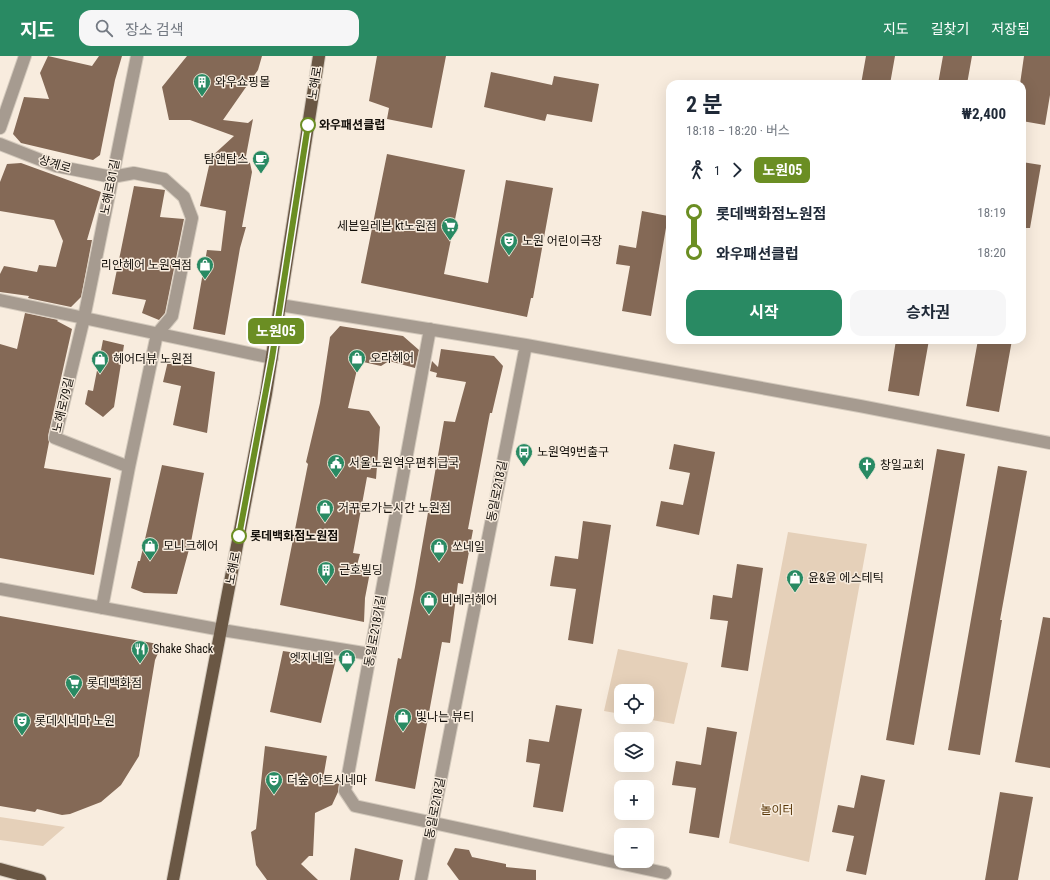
<!DOCTYPE html>
<html lang="ko">
<head>
<meta charset="utf-8">
<style>
  :root { --surface:#fff; --page:#f6f6f7; --text:#1f2937; --muted:#747a83; --accent:#298a63 }
  body { margin:0; font-family:"Roboto Condensed","Noto Sans KR",sans-serif; background:var(--page); color:var(--text); height:100vh; display:flex; flex-direction:column; font-size:15px; white-space:nowrap }
  * { box-sizing:border-box; margin:0 }
  p { font-size:13px; color:var(--muted) }
  .icon { flex:none; width:22px; height:22px; fill:none; stroke:currentColor; stroke-width:2; stroke-linecap:round; stroke-linejoin:round }
  .map { position:relative; flex:1; overflow:hidden }
  .sheet { position:absolute; left:666px; top:24px; width:360px; height:264px; display:flex; flex-direction:column; background:var(--surface); border-radius:12px; box-shadow:0 4px 16px #0002 }
  .sheet>* { flex:none }
  .badge { padding:0 8px; border-radius:6px; font-size:14px; line-height:26px }
  .fabs { position:absolute; left:614px; top:628px; display:grid; gap:8px }
  .fabs a { display:grid; place-items:center; width:40px; height:40px; border-radius:8px; background:var(--surface); box-shadow:0 4px 16px #0002; font-size:20px }
  .map>.badge { position:absolute; translate:-50% -50%; box-shadow:0 0 0 2px #fff }
  .legs { display:flex; align-items:center; gap:6px; height:44px; padding:0 20px; font-size:13px }
  .legs p { margin-inline-start:auto }
  .summary { display:flex; align-items:center; justify-content:space-between; height:68px; padding:0 20px }
  h1 { font-size:22px; font-weight:700; line-height:30px }
  .primary-button { display:flex; gap:8px; margin-top:auto; padding:8px 20px }
  .primary-button a { flex:1; height:46px; border-radius:12px; background:var(--accent); color:#fff; font-size:16px; font-weight:700; line-height:46px; text-align:center }
  .primary-button a+a { background:var(--page); color:var(--text) }
  ul { padding:0 20px; list-style:none }
  li { display:flex; align-items:center; gap:14px; height:40px; font-size:15px }
  li i { display:grid; place-items:center; width:6px; height:100%; margin:0 5px; background:currentColor }
  li i::after { content:''; width:10px; height:10px; margin:-5px; border:3px solid; border-radius:50%; background:var(--surface) }
  li p { margin-inline-start:auto }
  li:first-child i { background:linear-gradient(#0000 50%,currentColor 0) }
  li:last-child i { background:linear-gradient(currentColor 50%,#0000 0) }
  header { display:flex; align-items:center; gap:24px; box-sizing:border-box; height:56px; padding:0 20px; background:var(--accent); color:#fff }
  header strong { font-size:19px }
  nav { display:flex; gap:22px; margin-inline-start:auto; font-size:14px }
  .search { width:280px; height:36px; background:var(--page); display:flex; align-items:center; gap:10px; box-sizing:border-box; padding:0 14px; border-radius:12px; color:var(--muted); font-size:15px }
  .map>svg:first-child { display:block }
  .green { fill:#e5d0b9 }
  .building { fill:#846956 }
  .lines { fill:none; stroke-linecap:round; stroke-linejoin:round }
  .minor-casing { stroke:#d3c9bc; stroke-width:14 }
  .major-casing { stroke:#d3c9bc; stroke-width:14 }
  .minor { stroke:#a69b90; stroke-width:12 }
  .major { stroke:#6a5744; stroke-width:12 }
  .line-1-casing { stroke:#fff; stroke-width:9 }
  .line-1 { stroke:#6b8e23; stroke-width:6 }
  .stop-1-dot { fill:#fff; stroke:#6b8e23; stroke-width:2 }
  .labels { text-anchor:middle; stroke-width:3; stroke-linejoin:round; paint-order:stroke }
  .poi-label { font-size:12px; fill:#130f0a; stroke:#f8ecde; text-anchor:start }
  .street-label { font-size:12px; fill:#130f0a; stroke:#f8ecde }
  .stop-label { font-size:12px; font-weight:bold; fill:#130f0a; stroke:#f8ecde; text-anchor:start }
  .park-label { font-size:12px; fill:#593708; stroke:#f8ecde }
</style>
</head>
<body>
<header>
<strong>지도</strong>
<div class="search"><svg class="icon" aria-label="search" viewBox="0 0 24 24"><circle cx="10" cy="10" r="6"/><path d="M15 15l6 6"/></svg>장소 검색</div>
<nav><a>지도</a><a>길찾기</a><a>저장됨</a></nav>
</header>
<div class="map">
<svg width="1050" height="824" viewBox="0 0 1050 824">
  <rect width="100%" height="100%" fill="#f8ecde"/>
  <path class="green" d="M788,476L867,488L809,806L729,787Z
    M618,593L688,607L674,668L635,661H647V635H621V658L604,655Z
    M0,761L65,771L43,790L0,784Z"/>
  <path class="building" d="M48,0L92,10L99,0H122L115,24L100,99L93,104L21,87L13,78L24,41L49,43L40,17Z
    M187,0H262L258,14L223,64L248,67L253,63L245,105L250,107L252,116L242,171H246L240,192L225,279L193,273L207,194L221,195L226,155L200,150L211,101L234,80L190,64H169L162,31Z
    M377,0H446L432,72L387,63L389,52L369,45Z
    M866,0H895L890,28H861Z
    M943,0H972L967,28H938Z
    M1024,0H1050V39L1045,69L1022,65V28H1020Z
    M491,16L552,29L554,20L599,28L592,66L547,58L545,65L484,51Z
    M387,98L465,114L444,218L488,227L506,124L553,132L533,242H531L527,261L361,227Z
    M1022,106L1041,109L1030,172H1022Z
    M21,107L101,136L87,184H92L81,241L71,251L28,242L29,240L0,236V218L4,210L37,216L39,209L56,211L63,185L54,164L0,155V126L7,108Z
    M134,130L165,134L160,161L184,163L165,257L159,264L142,257L146,244L112,238Z
    M642,155L668,160L651,260L622,255L630,210L616,208L619,189L636,192Z
    M25,257L58,264L57,265L72,273L48,380L49,386L44,412L111,422L94,519L0,502V288L17,293Z
    M340,270L403,280L419,294L415,312L389,305L381,310L359,305L348,352L369,355L380,371L376,423L367,421L353,497L360,498L356,513L370,516L365,542L364,566L280,549L308,408L306,406L320,347L330,281Z
    M103,284L124,289L114,351L103,361L85,348L88,334L93,335Z
    M896,284H929L919,340L888,335Z
    M978,284H1012L999,356L966,350Z
    M441,293L494,300L503,310L492,357H490L468,473L473,474L463,528L458,527L450,587L442,586L415,733L375,725L398,602L401,603L415,531L444,365L455,366L466,326L436,321L437,317L430,315L432,305L438,311Z
    M168,305L215,316L207,377L173,369L181,330L163,326Z
    M674,388L715,396L699,479L656,470L661,445L683,449L690,417L669,413Z
    M937,393L965,398L914,689L886,684Z
    M162,409L204,417L191,486L177,538L144,537L131,532L138,505H140Z
    M998,410L1027,415L1000,564H1002L980,699L948,694Z
    M583,465L611,469L593,588L568,584L576,533L550,530L555,500L578,503Z
    M737,508L763,512L748,615L721,611L728,565L710,563L713,539L732,542Z
    M0,560L158,588L159,595L155,604L139,700L121,729L101,746L70,758L62,759L37,753L35,756L0,750Z
    M1043,561L1050,562V712L1015,706Z
    M283,595L336,603L321,667L270,656Z
    M556,649L582,653L563,756L533,751L540,708L526,706L529,683L549,686Z
    M707,671L737,676L719,782L689,777L696,732L672,729L676,705L701,709Z
    M265,690L327,700L323,723L339,728L338,736L332,749L315,757L313,800H309L301,808L318,824H267L256,809L251,776L256,773Z
    M861,719L885,724L866,819L846,815L854,780L832,776L838,749L854,752Z
    M1000,736L1033,741L1018,824H985Z
    M355,792L403,804L399,824H350Z
    M455,792L469,794L472,801L506,808V811L536,814V824H459L447,808Z"/>
  <g class="lines">
    <g class="minor-casing">
      <path id="minor" d="M0,72L25,0
        M0,88L56,110L112,121L134,117L164,123L184,141L192,162L172,260L157,278L129,411L102,552
        M0,244L272,302
        M280,249L526,289L860,350L1050,387
        M430,273L345,735L355,750L665,817
        M129,411L55,382L84,262L137,0
        M0,533L222,574L370,598
        M421,824L526,289"/>
    </g>
    <g class="major-casing">
      <path id="major" d="M0,813L40,824
        M173,824L266,338L319,0"/>
    </g>
    <use href="#minor" class="minor"/>
    <use href="#major" class="major"/>
  </g>
  <g class="lines">
    <g class="line-1-casing">
      <path id="line-1" d="M239,480L272,302L308,69"/>
    </g>
    <use href="#line-1" class="line-1"/>
  </g>
  <defs>
    <g id="building-pin" transform="scale(0.9)"><path d="M0 17L-7.5 6A9.5 9.5 0 1 1 7.5 6Z" fill="#298a63" stroke="#f8ecde"/><path d="M-4-6H4V6H1V3H-1V6H-4ZM-2.5-4.3h1.7v1.8h-1.7ZM.8-4.3h1.7v1.8H.8ZM-2.5-1h1.7V.8h-1.7ZM.8-1h1.7V.8H.8Z" fill="#fff"/></g>
    <g id="cafe-pin" transform="scale(0.9)"><path d="M0 17L-7.5 6A9.5 9.5 0 1 1 7.5 6Z" fill="#298a63" stroke="#f8ecde"/><path d="M-5.5-4.5H6V0H3Q3 3.5 0 3.5H-2.5Q-5.5 3.5-5.5 0ZM3-3.2v2h1.7v-2ZM-6 4.5H4V6H-6Z" fill="#fff"/></g>
    <g id="supermarket-pin" transform="scale(0.9)"><path d="M0 17L-7.5 6A9.5 9.5 0 1 1 7.5 6Z" fill="#298a63" stroke="#f8ecde"/><path d="M-6-5.5h2.5l.6 2H6L4.5 2H-2.5L-4.4-4H-6ZM-1.5 3.2a1.3 1.3 0 1 0 .1 0ZM3 3.2a1.3 1.3 0 1 0 .1 0Z" fill="#fff"/></g>
    <g id="theatre-pin" transform="scale(0.9)"><path d="M0 17L-7.5 6A9.5 9.5 0 1 1 7.5 6Z" fill="#298a63" stroke="#f8ecde"/><path d="M-5-5.5Q0-4 5-5.5V0Q5 5 0 6Q-5 5-5 0ZM-3.3-2.5H-1v1.5H-3.3ZM1-2.5H3.3v1.5H1ZM-2.8 1Q0 5.5 2.8 1Z" fill="#fff"/></g>
    <g id="shop-pin" transform="scale(0.9)"><path d="M0 17L-7.5 6A9.5 9.5 0 1 1 7.5 6Z" fill="#298a63" stroke="#f8ecde"/><path d="M-5-2.5h2.3a2.7 3.5 0 0 1 5.4 0H5L5.5 6h-11ZM-1.5-2.5h3a1.5 2.3 0 0 0-3 0Z" fill="#fff"/></g>
    <g id="bus-pin" transform="scale(0.9)"><path d="M0 17L-7.5 6A9.5 9.5 0 1 1 7.5 6Z" fill="#298a63" stroke="#f8ecde"/><path d="M-5-6H5V4H4V6H2V4H-2V6H-4V4H-5ZM-3.5-4V0h7V-4ZM-3.5 1.2v1.5H-2V1.2ZM2 1.2v1.5H3.5V1.2Z" fill="#fff"/></g>
    <g id="civic-pin" transform="scale(0.9)"><path d="M0 17L-7.5 6A9.5 9.5 0 1 1 7.5 6Z" fill="#298a63" stroke="#f8ecde"/><path d="M-.6-6.5H3V-4.5H.6V-3L4-1V1h2V6H-6V1h2V-1L-.6-3ZM-1.2 2.5V6h2.4V2.5Z" fill="#fff"/></g>
    <g id="church-pin" transform="scale(0.9)"><path d="M0 17L-7.5 6A9.5 9.5 0 1 1 7.5 6Z" fill="#298a63" stroke="#f8ecde"/><path d="M-1.2-6h2.4v3.5h3.3v2.4h-3.3V6h-2.4V-.1h-3.3v-2.4h3.3Z" fill="#fff"/></g>
    <g id="restaurant-pin" transform="scale(0.9)"><path d="M0 17L-7.5 6A9.5 9.5 0 1 1 7.5 6Z" fill="#298a63" stroke="#f8ecde"/><path d="M-5-6h1v4h1v-4h1v4h1v-4h1v5L-1.5 .5V6h-2V.5L-5-1ZM5-6V6H3V1.5H1.5Q1.5-4 5-6Z" fill="#fff"/></g>
  </defs>
  <g fill-rule="evenodd">
    <use href="#building-pin" x="202" y="26"/>
    <use href="#cafe-pin" x="261" y="103"/>
    <use href="#supermarket-pin" x="450" y="170"/>
    <use href="#theatre-pin" x="509" y="185"/>
    <use href="#shop-pin" x="205" y="209"/>
    <use href="#shop-pin" x="357" y="302"/>
    <use href="#shop-pin" x="100" y="303"/>
    <use href="#bus-pin" x="524" y="396"/>
    <use href="#civic-pin" x="336" y="407"/>
    <use href="#church-pin" x="867" y="409"/>
    <use href="#shop-pin" x="325" y="452"/>
    <use href="#shop-pin" x="150" y="490"/>
    <use href="#shop-pin" x="439" y="491"/>
    <use href="#building-pin" x="326" y="514"/>
    <use href="#shop-pin" x="795" y="522"/>
    <use href="#shop-pin" x="429" y="544"/>
    <use href="#restaurant-pin" x="140" y="593"/>
    <use href="#shop-pin" x="347" y="602"/>
    <use href="#supermarket-pin" x="74" y="627"/>
    <use href="#shop-pin" x="403" y="661"/>
    <use href="#theatre-pin" x="22" y="665"/>
    <use href="#theatre-pin" x="274" y="724"/>
  </g>
  <g class="stop-1-dot">
    <circle cx="308" cy="69" r="7"/>
    <circle cx="239" cy="480" r="7"/>
  </g>
  <g class="labels">
    <g class="poi-label">
      <text x="215" y="30">와우쇼핑몰</text>
      <text x="248" y="107" text-anchor="end">탐앤탐스</text>
      <text x="437" y="174" text-anchor="end">세븐일레븐 kt노원점</text>
      <text x="522" y="189">노원 어린이극장</text>
      <text x="192" y="213" text-anchor="end">리안헤어 노원역점</text>
      <text x="370" y="306">오라헤어</text>
      <text x="113" y="307">헤어더뷰 노원점</text>
      <text x="537" y="400">노원역9번출구</text>
      <text x="349" y="411">서울노원역우편취급국</text>
      <text x="880" y="413">창일교회</text>
      <text x="338" y="456">거꾸로가는시간 노원점</text>
      <text x="163" y="494">모니크헤어</text>
      <text x="452" y="495">쏘네일</text>
      <text x="339" y="518">근호빌딩</text>
      <text x="808" y="526">윤&amp;윤 에스테틱</text>
      <text x="442" y="548">비베러헤어</text>
      <text x="153" y="597">Shake Shack</text>
      <text x="334" y="606" text-anchor="end">엣지네일</text>
      <text x="87" y="631">롯데백화점</text>
      <text x="416" y="665">빛나는 뷰티</text>
      <text x="35" y="669">롯데시네마 노원</text>
      <text x="287" y="728">더숲 아트시네마</text>
    </g>
    <g class="street-label">
      <text transform="translate(315 27) rotate(-81)" y="4">노해로</text>
      <text transform="translate(55 108) rotate(17)" y="4">상계로</text>
      <text transform="translate(110 131) rotate(-79)" y="4">노해로81길</text>
      <text transform="translate(63 349) rotate(-77)" y="4">노해로79길</text>
      <text transform="translate(497 435) rotate(-79)" y="4">동일로218길</text>
      <text transform="translate(233 512) rotate(-79)" y="4">노해로</text>
      <text transform="translate(375 575) rotate(-80)" y="4">동일로218가길</text>
      <text transform="translate(435 752) rotate(-79)" y="4">동일로218길</text>
    </g>
    <g class="stop-label">
      <text x="319" y="73">와우패션클럽</text>
      <text x="250" y="484">롯데백화점노원점</text>
    </g>
    <g class="park-label">
      <text x="777" y="758">놀이터</text>
    </g>
  </g>
</svg>
<div class="fabs">
<a><svg class="icon" aria-label="locate" viewBox="0 0 24 24"><circle cx="12" cy="12" r="6"/><path d="M12 2v4M12 18v4M2 12h4M18 12h4"/></svg></a>
<a><svg class="icon" aria-label="layers" viewBox="0 0 24 24"><path d="M12 4l9 5-9 5-9-5zM3 14l9 5 9-5"/></svg></a>
<a>+</a>
<a>−</a>
</div>
<b class="badge" style="left:276px;top:275px;background:#6b8e23;color:#fff">노원05</b>
<section class="sheet">
<div class="summary"><div><h1>2 분</h1><p>18:18 – 18:20 · 버스</p></div><b>₩2,400</b></div>
<div class="legs"><svg class="icon" aria-label="walk" viewBox="0 0 24 24"><circle cx="13" cy="4" r="2"/><path d="M13 8l-2 6 4 7M11 14l-3 7M7 12l3-4h3l4 4"/></svg>1<svg class="icon" aria-label="forward" viewBox="0 0 24 24"><path d="M9 5l7 7-7 7"/></svg><b class="badge" style="background:#6b8e23;color:#fff">노원05</b></div>
<ul>
<li><i style="color:#6b8e23"></i><b>롯데백화점노원점</b><p>18:19</p></li>
<li><i style="color:#6b8e23"></i><b>와우패션클럽</b><p>18:20</p></li>
</ul>
<div class="primary-button"><a>시작</a><a>승차권</a></div>
</section>
</div>
</body>
</html>
